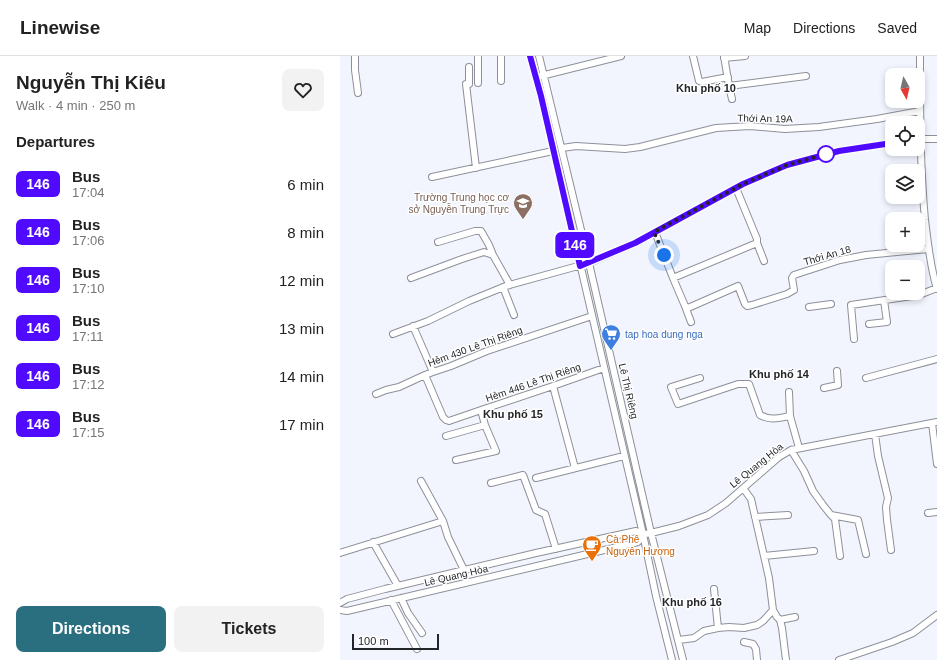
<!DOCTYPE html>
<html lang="en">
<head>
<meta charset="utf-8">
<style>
  :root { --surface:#fff; --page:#f2f2f2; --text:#222; --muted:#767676; --line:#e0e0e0; --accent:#2a6f7f }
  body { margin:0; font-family:Arial,sans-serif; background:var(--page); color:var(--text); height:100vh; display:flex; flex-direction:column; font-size:15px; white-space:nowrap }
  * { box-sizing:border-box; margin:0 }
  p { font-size:13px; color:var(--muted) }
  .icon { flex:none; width:22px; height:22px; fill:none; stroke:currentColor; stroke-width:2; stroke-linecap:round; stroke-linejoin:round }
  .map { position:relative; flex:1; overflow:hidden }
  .drawer { display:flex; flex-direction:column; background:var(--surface); width:340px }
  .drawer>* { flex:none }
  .badge { padding:0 8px; border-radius:6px; font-size:14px; line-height:26px }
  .needle { width:26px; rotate:172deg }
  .tools { position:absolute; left:545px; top:12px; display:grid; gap:8px }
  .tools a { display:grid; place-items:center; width:40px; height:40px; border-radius:8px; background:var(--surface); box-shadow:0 2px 6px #0003; font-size:20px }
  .scale { position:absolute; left:12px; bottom:10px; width:87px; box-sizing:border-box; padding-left:4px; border:2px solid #242529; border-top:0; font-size:11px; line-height:14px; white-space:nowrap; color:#242529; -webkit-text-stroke:3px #fff; paint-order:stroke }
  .you { position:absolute; width:20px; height:20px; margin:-10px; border:3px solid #fff; border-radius:50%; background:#1a73e8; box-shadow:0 0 0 6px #1a73e833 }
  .map>.badge { position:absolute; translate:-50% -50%; box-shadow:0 0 0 2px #fff }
  h2 { padding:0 16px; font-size:15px; line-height:36px }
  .round { display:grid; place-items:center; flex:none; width:42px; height:42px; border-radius:8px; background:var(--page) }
  .summary { display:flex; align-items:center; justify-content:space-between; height:68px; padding:0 16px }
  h1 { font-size:19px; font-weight:700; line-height:30px }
  .cta { display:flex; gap:8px; margin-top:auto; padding:8px 16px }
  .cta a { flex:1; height:46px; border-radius:8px; background:var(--accent); color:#fff; font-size:16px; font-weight:700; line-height:46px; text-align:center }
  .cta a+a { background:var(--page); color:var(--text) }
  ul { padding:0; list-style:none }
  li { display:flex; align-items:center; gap:12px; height:48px; padding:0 16px }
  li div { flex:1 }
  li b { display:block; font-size:15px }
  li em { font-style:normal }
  li .badge { min-width:44px; font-weight:700; text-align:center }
  header { display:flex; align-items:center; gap:24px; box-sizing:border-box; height:56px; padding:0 20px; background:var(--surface); border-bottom:1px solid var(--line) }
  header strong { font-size:19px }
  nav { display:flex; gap:22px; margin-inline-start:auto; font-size:14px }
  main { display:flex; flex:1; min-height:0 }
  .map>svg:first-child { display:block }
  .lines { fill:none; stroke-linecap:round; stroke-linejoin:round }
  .minor-casing { stroke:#8d9098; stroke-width:8 }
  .minor { stroke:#fff; stroke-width:6 }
  .line-casing { stroke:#fff; stroke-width:9 }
  .line { stroke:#4f0aff; stroke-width:6 }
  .walk { stroke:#242529; stroke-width:4; stroke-dasharray:0 7.2 }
  .stop-dot { fill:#fff; stroke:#4f0aff; stroke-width:2 }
  .labels { text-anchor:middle; stroke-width:3; stroke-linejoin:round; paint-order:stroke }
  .street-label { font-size:10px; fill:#242529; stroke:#fff }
  .education-label { font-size:10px; fill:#785e54; stroke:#fff; text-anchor:end }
  .shop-label { font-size:10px; fill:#366cbe; stroke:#fff; text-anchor:start }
  .food-label { font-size:10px; fill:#c56008; stroke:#fff; text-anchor:start }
  .neighbourhood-label { font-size:11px; font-weight:bold; fill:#242529; stroke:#fff }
</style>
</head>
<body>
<header>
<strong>Linewise</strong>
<nav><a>Map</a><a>Directions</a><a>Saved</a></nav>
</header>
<main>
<section class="drawer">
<div class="summary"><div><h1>Nguyễn Thị Kiêu</h1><p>Walk · 4 min · 250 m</p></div><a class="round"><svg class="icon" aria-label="heart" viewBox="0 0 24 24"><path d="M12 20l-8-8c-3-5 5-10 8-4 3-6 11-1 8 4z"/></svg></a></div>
<h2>Departures</h2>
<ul>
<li><span class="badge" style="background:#4f0aff;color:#fff">146</span><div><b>Bus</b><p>17:04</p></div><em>6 min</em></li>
<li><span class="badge" style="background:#4f0aff;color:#fff">146</span><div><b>Bus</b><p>17:06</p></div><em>8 min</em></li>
<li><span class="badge" style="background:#4f0aff;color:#fff">146</span><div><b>Bus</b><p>17:10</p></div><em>12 min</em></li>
<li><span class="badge" style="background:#4f0aff;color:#fff">146</span><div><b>Bus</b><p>17:11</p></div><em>13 min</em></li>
<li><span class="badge" style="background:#4f0aff;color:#fff">146</span><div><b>Bus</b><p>17:12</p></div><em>14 min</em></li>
<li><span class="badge" style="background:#4f0aff;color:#fff">146</span><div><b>Bus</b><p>17:15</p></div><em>17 min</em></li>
</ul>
<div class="cta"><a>Directions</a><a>Tickets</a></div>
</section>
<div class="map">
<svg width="597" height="604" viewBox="0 0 597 604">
  <rect width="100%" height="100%" fill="#f2f5fe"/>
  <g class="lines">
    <g class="minor-casing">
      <path id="minor" d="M15,0V14L18,37
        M190,0L201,40L303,478L316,540L332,604
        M199,0L249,207L311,477L343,604
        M353,0L359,25L362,26L388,21
        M384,0L389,30L466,20
        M580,0C580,55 580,110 585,164C588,188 590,210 597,233
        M384,2L405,0
        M201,20L281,0
        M161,25V0
        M138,27V0
        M126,28L136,112
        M129,28V11
        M389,30L392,43
        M578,83H597
        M222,92L236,90L285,93L300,91L376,72L410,70L445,73L479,71L537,63L580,55
        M92,121L213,95
        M396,132L417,183V187L424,205
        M315,176L333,222L345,250L351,266
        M98,186L135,175H141L149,189L153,199
        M71,222L122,203L144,196L153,199L170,229
        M333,222L417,187
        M163,231L174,259
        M345,250L348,252L398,230L405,248L407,250L412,249L447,238L454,234L452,222L454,219L500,204L526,199L588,193
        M469,251L491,248
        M529,268L547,266L544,244
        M73,270L93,316
        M53,278L88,265L129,245L166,230L249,207L295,187L403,128L447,109L499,95L552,87
        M514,283L511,249L579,239L597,232
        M360,322L331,331L338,348L398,328H409L420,359C431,365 439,362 450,360L459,392
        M526,322L597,303
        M213,330L235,412
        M484,332L498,329L497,315
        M449,336L450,360
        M36,338L46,334L59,331L85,319
        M141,354L109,365L106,364L103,361L85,319L93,316L111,310L147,295L252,260
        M592,367L597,408
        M535,378L538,400L548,442L546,451L547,464L551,494
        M106,380L145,369
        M451,394L464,415L473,435L483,449L491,459L518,464L526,498
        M116,404L156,395L145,369L141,354L213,330L264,312
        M196,422L284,400
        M81,425L103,465L108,481L124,514
        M151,427L183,419L196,454L205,458L216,493
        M403,432L411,443L429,522L433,554L437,561L440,564L442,572L446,604
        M588,457L597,456
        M491,459L495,463L500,500
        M415,461L448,459
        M33,486L58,530
        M0,497L103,465
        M424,500L474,495
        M374,533L378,572
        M61,542L68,557L82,577
        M51,544L77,593
        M0,547L7,543L45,533L196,497L296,475L303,478L311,477L339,470L368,459L386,447L439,401L451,394L597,366
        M0,554L7,555L298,486L303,478
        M440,564L455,561
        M339,584L354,582L364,575L378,572L389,571L404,572L417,569L423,565L433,554
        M404,586L413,588L416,593L417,604
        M499,604L552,586L573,577L597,559"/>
    </g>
    <use href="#minor" class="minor"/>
  </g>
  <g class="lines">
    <g class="line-casing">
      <path id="line" d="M190,0L201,40L240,210L295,187L403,128L447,109L499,95L552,87"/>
    </g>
    <use href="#line" class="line"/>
    <path class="walk" d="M324,199L314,176L403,128L447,109L490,97L486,98"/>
  </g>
  <defs>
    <g id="school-pin" transform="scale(1)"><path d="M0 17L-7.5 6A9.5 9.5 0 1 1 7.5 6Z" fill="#8d6e63" stroke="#fff"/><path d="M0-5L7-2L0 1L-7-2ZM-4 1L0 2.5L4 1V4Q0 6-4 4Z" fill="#fff"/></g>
    <g id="supermarket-pin" transform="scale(1)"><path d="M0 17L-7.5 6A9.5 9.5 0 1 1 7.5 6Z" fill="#3f7fe0" stroke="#fff"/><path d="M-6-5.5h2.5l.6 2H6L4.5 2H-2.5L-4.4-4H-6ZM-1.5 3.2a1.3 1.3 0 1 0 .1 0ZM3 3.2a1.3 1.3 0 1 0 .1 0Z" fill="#fff"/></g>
    <g id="cafe-pin" transform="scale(1)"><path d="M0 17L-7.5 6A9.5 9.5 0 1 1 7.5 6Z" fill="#e8710a" stroke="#fff"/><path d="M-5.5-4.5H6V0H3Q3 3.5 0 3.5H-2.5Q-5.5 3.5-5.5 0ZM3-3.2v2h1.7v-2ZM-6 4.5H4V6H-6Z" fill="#fff"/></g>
  </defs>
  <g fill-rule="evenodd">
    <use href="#school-pin" x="183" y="147"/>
    <use href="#supermarket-pin" x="271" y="278"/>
    <use href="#cafe-pin" x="252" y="489"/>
  </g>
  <circle class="stop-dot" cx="486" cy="98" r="8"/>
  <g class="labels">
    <g class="street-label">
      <text transform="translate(425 62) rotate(1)" y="4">Thới An 19A</text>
      <text transform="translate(487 199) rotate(-16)" y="4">Thới An 18</text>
      <text transform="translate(135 290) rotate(-20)" y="4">Hẻm 430 Lê Thị Riêng</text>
      <text transform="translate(193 326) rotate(-19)" y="4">Hẻm 446 Lê Thị Riêng</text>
      <text transform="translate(289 335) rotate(77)" y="4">Lê Thị Riêng</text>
      <text transform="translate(416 409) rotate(-39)" y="4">Lê Quang Hòa</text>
      <text transform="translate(116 519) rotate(-13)" y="4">Lê Quang Hòa</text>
    </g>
    <g class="education-label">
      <text x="169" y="145">Trường Trung học cơ<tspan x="169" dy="12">sở Nguyễn Trung Trực</tspan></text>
    </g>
    <g class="shop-label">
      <text x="285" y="282">tap hoa dung nga</text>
    </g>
    <g class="food-label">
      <text x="266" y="487">Cà Phê<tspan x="266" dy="12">Nguyên Hương</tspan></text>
    </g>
    <g class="neighbourhood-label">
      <text x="366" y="36">Khu phố 10</text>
      <text x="439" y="322">Khu phố 14</text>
      <text x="173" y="362">Khu phố 15</text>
      <text x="352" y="550">Khu phố 16</text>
    </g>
  </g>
</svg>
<div class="tools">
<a><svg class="needle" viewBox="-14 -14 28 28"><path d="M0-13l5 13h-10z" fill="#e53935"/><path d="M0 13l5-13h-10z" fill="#767676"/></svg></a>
<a><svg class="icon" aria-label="locate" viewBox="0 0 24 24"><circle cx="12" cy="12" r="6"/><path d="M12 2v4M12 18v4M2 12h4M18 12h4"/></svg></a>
<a><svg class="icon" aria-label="layers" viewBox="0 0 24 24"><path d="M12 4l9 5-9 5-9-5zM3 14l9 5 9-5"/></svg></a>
<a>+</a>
<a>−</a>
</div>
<div class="scale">100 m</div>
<div class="you" style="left:324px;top:199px"></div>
<b class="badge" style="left:235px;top:189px;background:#4f0aff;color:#fff">146</b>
</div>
</main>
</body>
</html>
